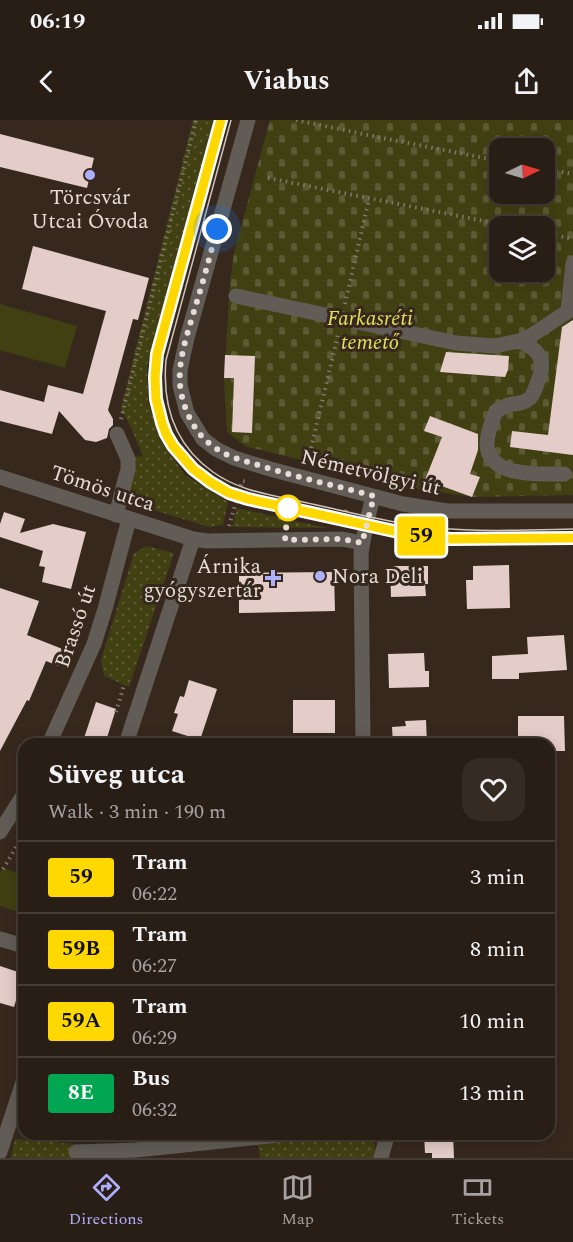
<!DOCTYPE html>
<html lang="en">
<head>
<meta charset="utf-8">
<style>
  :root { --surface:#291e16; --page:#352b23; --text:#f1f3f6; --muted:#a5a2a1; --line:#453c35; --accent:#adaffb }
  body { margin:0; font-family:Spectral,serif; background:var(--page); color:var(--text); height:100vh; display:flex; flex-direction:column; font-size:22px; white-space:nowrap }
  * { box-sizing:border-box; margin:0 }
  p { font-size:20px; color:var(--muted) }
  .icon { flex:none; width:33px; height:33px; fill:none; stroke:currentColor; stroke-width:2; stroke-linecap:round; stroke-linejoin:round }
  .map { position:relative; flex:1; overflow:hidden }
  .sheet { position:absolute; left:18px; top:618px; width:537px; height:402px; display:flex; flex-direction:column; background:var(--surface); border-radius:18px; box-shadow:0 3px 15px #0003,0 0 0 2px var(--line) }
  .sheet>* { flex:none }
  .badge { padding:0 12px; border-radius:4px; font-size:21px; line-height:39px }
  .needle { width:39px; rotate:85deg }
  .tools { position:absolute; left:489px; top:18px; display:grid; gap:12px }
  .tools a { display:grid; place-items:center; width:66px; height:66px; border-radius:12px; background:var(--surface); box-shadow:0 3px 15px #0003,0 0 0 2px var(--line); font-size:30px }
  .you { position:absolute; width:30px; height:30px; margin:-15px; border:4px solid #fff; border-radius:50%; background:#1a73e8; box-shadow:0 0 0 9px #1a73e833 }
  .map>.badge { position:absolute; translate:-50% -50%; box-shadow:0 0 0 3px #fff }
  .round { display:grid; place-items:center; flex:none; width:63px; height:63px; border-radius:18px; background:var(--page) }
  .head { display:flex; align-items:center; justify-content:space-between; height:102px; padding:0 30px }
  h1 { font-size:28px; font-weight:700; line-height:45px }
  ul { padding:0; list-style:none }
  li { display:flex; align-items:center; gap:18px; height:72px; padding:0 30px; border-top:2px solid var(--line) }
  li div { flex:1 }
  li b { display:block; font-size:22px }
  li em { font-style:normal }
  li .badge { min-width:66px; font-weight:700; text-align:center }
  .status { display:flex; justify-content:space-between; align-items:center; height:42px; padding:0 30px; background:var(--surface); direction:ltr }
  .status svg { height:16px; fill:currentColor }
  header { display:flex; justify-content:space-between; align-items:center; height:78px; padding:0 30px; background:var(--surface); font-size:27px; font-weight:700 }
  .menu { display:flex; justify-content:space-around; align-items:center; height:84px; border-top:2px solid var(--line); background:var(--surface); font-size:16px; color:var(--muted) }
  .menu a { display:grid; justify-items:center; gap:3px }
  .menu .on { color:var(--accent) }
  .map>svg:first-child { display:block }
  .grass { fill:url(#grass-dots) }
  .cemetery { fill:url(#cemetery-stones); fill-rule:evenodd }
  .garden { fill:#414012 }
  .building { fill:#e4ccc8 }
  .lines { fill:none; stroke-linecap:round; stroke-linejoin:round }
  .path { stroke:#83776e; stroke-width:4; stroke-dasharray:1.5 4.5; stroke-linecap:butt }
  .minor { stroke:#615d56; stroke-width:15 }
  .tram { stroke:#cdc3bb; stroke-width:1.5 }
  .line-casing { stroke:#fff; stroke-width:14 }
  .line { stroke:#ffd800; stroke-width:9 }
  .walk { stroke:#e6dcd5; stroke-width:6; stroke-dasharray:0 10.8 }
  .poi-dot { fill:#adaffb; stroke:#37281e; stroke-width:2 }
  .stop-dot { fill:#fff; stroke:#ffd800; stroke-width:3 }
  .labels { text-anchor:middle; stroke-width:6; stroke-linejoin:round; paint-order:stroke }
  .poi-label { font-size:21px; fill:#e6dcd5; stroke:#37281e }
  .park-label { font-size:21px; font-style:italic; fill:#e3e05b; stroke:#37281e }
  .street-label { font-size:21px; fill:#e6dcd5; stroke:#37281e }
</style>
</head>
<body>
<div class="status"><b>06:19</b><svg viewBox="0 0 49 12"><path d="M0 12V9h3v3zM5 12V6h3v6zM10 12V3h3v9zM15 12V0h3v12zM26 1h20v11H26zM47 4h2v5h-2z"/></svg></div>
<header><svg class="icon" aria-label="back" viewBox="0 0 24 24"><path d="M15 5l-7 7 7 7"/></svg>Viabus<svg class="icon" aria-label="share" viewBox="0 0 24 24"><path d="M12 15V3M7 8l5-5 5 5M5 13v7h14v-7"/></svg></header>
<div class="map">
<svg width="573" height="1038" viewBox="0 0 573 1038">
  <defs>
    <pattern id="grass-dots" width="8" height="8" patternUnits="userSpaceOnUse" patternTransform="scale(1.5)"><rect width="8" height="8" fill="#414012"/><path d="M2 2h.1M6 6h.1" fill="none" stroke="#5c5b34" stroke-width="1.8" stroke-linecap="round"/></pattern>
    <pattern id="cemetery-stones" width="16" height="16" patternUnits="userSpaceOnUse" patternTransform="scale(1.5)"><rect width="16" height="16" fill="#414012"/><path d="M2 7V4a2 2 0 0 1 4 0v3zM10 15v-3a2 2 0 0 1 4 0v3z" fill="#5c5b34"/></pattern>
  </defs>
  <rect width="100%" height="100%" fill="#37281e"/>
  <path class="grass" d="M193,0H216L147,246L148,281L160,320L185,355L228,382L223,405L209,407L128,382L134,337L143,336L132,310L121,288Z
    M237,388L278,397V398L329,408L232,407Z
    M147,426L174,433L129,567L104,556L101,540L134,433Z
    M363,1014C375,1021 377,1024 373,1038H260L258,1025Z
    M15,1019L76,1024L77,1038H11Z"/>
  <path class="cemetery" d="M270,0H573V375L472,377L417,369L245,326L227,312L224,258L230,163L234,133ZM500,28H544V74H500ZM500,106H544V152H500Z"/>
  <path class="garden" d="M0,184L77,206L65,248L0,230Z
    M2,748L24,755V793L0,786V754Z"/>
  <path class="building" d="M0,14L94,38L87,68L0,47Z
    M33,126L149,158L138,200L133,199L108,290L113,299V305L109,309L107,318L96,322L85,320L59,291L52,314L0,301V270L44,282L48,265L83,274L106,191L22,169Z
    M573,200V335L510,327L512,311L548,315L562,207Z
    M446,232L509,236L508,250L505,257L440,252Z
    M225,235L255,236L252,313L232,312L234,258H224Z
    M430,296L478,314V330L470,354L480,357L472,377L425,360L442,317L424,311Z
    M4,392L25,399L20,413L53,404L86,412L71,469L42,462L45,447L39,446L43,431L0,417V404Z
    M509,445L510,488L467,489L466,460H473V446Z
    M390,446H428V464H425L426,476L391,477Z
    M334,452L335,491L239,493V453Z
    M0,468L39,481L27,515L65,530L58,546L46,541L29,581L27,580L0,631Z
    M564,515L567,550L519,553V559H492V536L528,534L527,517Z
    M424,533L425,551H429V567L389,568L388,534Z
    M189,560L217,569L200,620L172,611L178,594L174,593L180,576L184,577Z
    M293,580H335V613H293Z
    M96,582L116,589L105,624H82Z
    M518,596H564L565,631H549V624H518Z
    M426,600L427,624H393L392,607L406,606L405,601Z
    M0,846L24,854L14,887L0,883Z
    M424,1014H453L454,1038H432V1033H425Z"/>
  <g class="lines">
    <path class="path" d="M296,0L382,18L500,41
      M544,49L573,54
      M268,58L509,106
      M544,113L573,119
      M345,184L369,79
      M121,299L196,0
      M311,328L338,215
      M343,403L347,386
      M229,406L242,361L249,362
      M116,592L124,565
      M3,749L24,714"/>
    <path class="minor" d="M248,0L187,218L180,250V265L187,293L203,319L216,329L234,338L270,349L403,384L447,391H573
      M236,176L456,223L494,226L519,221L532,215L573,188
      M568,191L573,143
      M519,221C539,229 547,240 538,261C536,266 534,274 530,278C524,284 516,283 508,285C504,287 500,289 496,291C492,302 487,312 487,324C488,358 540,354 564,354
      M0,357L193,419L207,421L342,419L362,423
      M116,395L128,349V339L117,314
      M49,624L94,524L105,489L129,399
      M126,624L193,419
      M363,624L361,433L366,405L373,376
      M0,712L24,674
      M0,819L24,826
      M0,1032L24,959
      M76,1032L136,1030L289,1014
      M381,1038L386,1020V1014"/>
    <path class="tram" d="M221,0L157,234C155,249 153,264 156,279C163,323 194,361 236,376C265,386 296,390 325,396C360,404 396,414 432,417C477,422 527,419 573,418
      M231,0L166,240C162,285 175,325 213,352C239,371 272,375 303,382C346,391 393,404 437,408C481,412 528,410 573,409"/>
  </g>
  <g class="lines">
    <g class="line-casing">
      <path id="line" d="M221,0L157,234L155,257L156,279L162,303L166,314L173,326L193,349L210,362L229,373L248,379L412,415L430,417L451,419L573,418"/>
    </g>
    <use href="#line" class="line"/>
    <path class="walk" d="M217,109C210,136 203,162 195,188C188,212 178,239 180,264C182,288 195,316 217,329C228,337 242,340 255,344C294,357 334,365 374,376L362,423L342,419L285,420L288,388"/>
  </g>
  <g class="poi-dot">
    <circle cx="90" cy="55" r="6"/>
    <circle cx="320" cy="456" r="6"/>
    <path d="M270 449h6v6h6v6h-6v6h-6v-6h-6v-6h6z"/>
  </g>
  <circle class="stop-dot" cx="288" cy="388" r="12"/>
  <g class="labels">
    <g class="poi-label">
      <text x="90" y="84">Törcsvár<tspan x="90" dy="24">Utcai Óvoda</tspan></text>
      <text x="261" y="453" text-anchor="end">Árnika<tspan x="261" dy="24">gyógyszertár</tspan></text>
      <text x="332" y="463" text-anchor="start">Nora Deli</text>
    </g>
    <g class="park-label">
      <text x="370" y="205">Farkasréti<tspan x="370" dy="24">temető</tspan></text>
    </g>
    <g class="street-label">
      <text transform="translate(371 352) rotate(13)" y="7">Németvölgyi út</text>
      <text transform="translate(103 368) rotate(18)" y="7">Tömös utca</text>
      <text transform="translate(75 506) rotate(-71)" y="7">Brassó út</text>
    </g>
  </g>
</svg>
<div class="tools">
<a><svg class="needle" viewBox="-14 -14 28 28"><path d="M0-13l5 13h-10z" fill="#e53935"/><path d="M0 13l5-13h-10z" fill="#a5a2a1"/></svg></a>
<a><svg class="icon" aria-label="layers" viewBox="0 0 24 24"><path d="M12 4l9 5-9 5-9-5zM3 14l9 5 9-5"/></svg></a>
</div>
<div class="you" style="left:217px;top:109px"></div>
<b class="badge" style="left:421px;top:416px;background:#ffd800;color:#111">59</b>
<section class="sheet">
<div class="head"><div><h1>Süveg utca</h1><p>Walk · 3 min · 190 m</p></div><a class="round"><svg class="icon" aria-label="heart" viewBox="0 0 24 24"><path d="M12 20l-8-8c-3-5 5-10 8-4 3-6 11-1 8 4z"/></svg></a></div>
<ul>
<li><span class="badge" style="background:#ffd800;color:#111">59</span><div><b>Tram</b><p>06:22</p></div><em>3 min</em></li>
<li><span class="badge" style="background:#ffd800;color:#111">59B</span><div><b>Tram</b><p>06:27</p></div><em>8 min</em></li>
<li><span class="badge" style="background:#ffd800;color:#111">59A</span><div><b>Tram</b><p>06:29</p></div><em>10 min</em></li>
<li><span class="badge" style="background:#00a651;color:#fff">8E</span><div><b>Bus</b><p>06:32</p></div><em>13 min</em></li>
</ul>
</section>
</div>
<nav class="menu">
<a class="on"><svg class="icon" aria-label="directions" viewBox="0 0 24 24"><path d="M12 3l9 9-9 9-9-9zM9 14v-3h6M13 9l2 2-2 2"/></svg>Directions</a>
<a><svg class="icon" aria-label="map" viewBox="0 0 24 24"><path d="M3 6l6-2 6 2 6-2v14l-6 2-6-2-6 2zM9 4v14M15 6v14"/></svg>Map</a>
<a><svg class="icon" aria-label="tickets" viewBox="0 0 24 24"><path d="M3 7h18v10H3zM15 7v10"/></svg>Tickets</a>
</nav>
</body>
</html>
